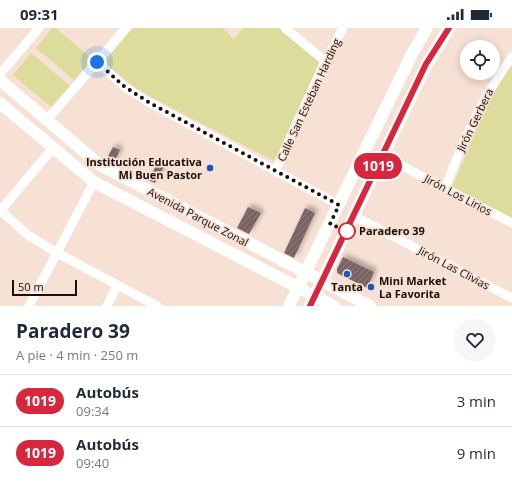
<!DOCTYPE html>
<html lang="es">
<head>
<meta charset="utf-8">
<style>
  :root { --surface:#fff; --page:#f6f6f7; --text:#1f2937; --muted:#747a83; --line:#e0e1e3 }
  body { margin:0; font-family:"Open Sans",sans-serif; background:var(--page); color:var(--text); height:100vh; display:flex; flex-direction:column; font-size:15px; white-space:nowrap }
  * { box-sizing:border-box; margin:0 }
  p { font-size:13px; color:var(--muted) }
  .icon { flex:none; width:22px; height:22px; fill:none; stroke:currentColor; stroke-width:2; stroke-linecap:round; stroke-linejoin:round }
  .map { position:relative; height:278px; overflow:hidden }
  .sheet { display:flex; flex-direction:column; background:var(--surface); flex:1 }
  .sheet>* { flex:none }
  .badge { padding:0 8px; border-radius:13px; font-size:14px; line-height:26px }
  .controls { position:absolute; left:460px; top:12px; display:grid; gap:8px }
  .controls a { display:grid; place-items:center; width:40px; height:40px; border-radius:50%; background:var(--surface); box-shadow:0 2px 10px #0003; font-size:20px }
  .scale { position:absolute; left:12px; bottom:10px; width:65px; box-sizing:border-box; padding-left:4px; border:2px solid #18100c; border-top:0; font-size:11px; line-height:14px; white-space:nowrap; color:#18100c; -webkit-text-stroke:3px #f7e0d4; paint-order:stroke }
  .you { position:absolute; width:20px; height:20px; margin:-10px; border:3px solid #fff; border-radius:50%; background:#1a73e8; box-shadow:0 0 0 6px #1a73e833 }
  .map>.badge { position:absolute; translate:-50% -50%; box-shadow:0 0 0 2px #fff }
  .round { display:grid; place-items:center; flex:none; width:42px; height:42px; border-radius:21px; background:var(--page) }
  .headline { display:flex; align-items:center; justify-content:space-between; height:68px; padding:0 16px }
  h1 { font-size:19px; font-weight:700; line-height:30px }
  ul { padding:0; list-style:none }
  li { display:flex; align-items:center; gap:12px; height:52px; padding:0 16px; border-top:1px solid var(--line) }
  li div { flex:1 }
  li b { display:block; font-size:15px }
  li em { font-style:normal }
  li .badge { min-width:44px; font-weight:700; text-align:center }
  .status { display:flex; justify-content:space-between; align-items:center; height:28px; padding:0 20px; background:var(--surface); direction:ltr }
  .status svg { height:11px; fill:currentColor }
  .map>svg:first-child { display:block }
  .green { fill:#dddc9c }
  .building { fill:url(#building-hatch); filter:url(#shadow) }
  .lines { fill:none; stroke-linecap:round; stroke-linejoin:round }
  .minor { stroke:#fff; stroke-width:9 }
  .secondary { stroke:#fff; stroke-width:12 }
  .line-casing { stroke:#fff; stroke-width:9 }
  .line { stroke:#d7263d; stroke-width:6 }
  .walk { stroke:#18100c; stroke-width:4; stroke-dasharray:0 7.2 }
  .poi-dot { fill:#1956c2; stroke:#f7e0d4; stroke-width:1.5 }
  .stop-dot { fill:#fff; stroke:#d7263d; stroke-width:2 }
  .labels { text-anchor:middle; stroke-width:3.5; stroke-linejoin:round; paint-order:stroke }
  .street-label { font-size:11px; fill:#18100c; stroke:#f7e0d4 }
  .poi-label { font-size:11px; font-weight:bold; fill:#18100c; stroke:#f7e0d4; text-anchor:end }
  .stop-label { font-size:11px; font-weight:bold; fill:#18100c; stroke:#f7e0d4; text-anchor:start }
</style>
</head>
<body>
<div class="status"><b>09:31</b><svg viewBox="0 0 49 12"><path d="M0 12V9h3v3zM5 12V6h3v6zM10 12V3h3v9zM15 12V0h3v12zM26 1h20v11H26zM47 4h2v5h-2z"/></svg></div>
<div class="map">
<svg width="512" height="278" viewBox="0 0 512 278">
  <defs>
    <pattern id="building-hatch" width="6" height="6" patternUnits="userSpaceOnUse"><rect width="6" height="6" fill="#7b6463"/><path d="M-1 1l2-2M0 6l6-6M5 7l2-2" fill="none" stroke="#8e7d7c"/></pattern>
    <filter id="shadow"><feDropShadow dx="3.5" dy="-3.5" stdDeviation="2" flood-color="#0004"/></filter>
  </defs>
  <rect width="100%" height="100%" fill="#f7e0d4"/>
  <path class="green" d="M52,0H56L92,31L74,52L36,20Z
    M133,0H222L234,11L243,0H280L320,34L274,133L149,68L132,58L104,34Z
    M31,25L70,58L51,79L13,47Z
    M512,34V190L452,159L494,61Z"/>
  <path class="building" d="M113,119L120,122L113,136L106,132Z
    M158,135L164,138L155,155L148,152Z
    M248,179L261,185L249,206L237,200Z
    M305,180L315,185L294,230L284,225Z
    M343,229L374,244L367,260L337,245V241Z"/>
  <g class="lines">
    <path class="minor" d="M285,0L325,33
      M97,34L125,59L150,75L339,177
      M0,46L39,0
      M47,92L126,0
      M383,128L512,195
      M275,144L325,33L343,0
      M445,160C464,111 481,71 512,29
      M0,183L53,120
      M1,183L28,207L57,225L157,278
      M354,188L512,270
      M29,278L94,154
      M107,278L117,258"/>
    <path class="secondary" d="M0,52L100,137L370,278
      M0,75L94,154L334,278
      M289,278L413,24L427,0
      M310,278L427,36L449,0"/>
  </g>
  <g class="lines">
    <g class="line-casing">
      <path id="line" d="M310,278L426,36L449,0"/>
    </g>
    <use href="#line" class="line"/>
    <path class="walk" d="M97,34L125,59L150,75L339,177L330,196L347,203"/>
  </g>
  <g class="poi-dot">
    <circle cx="210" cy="140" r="4"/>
    <circle cx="347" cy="246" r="4"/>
    <circle cx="371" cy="259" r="4"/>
  </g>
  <circle class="stop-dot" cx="347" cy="203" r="8"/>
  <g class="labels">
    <g class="street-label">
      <text transform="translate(309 72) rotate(-65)" y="4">Calle San Esteban Harding</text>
      <text transform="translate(475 92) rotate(-64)" y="4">Jirón Gerbera</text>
      <text transform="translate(458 167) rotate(28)" y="4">Jirón Los Lirios</text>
      <text transform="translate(198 189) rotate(28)" y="4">Avenida Parque Zonal</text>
      <text transform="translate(454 240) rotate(28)" y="4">Jirón Las Clivias</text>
    </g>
    <g class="poi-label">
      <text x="202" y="138">Institución Educativa<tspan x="202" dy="13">Mi Buen Pastor</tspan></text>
      <text x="379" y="257" text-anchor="start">Mini Market<tspan x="379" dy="13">La Favorita</tspan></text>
      <text x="347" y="263" text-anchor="middle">Tanta</text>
    </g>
    <g class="stop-label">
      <text x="359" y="207">Paradero 39</text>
    </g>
  </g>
</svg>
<div class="controls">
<a><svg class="icon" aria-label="locate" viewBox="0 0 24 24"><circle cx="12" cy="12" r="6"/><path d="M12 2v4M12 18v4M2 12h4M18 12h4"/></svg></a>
</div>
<div class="scale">50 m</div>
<div class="you" style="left:97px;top:34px"></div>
<b class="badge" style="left:378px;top:138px;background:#d7263d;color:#fff">1019</b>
</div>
<section class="sheet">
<div class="headline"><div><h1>Paradero 39</h1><p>A pie · 4 min · 250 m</p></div><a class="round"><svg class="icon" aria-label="heart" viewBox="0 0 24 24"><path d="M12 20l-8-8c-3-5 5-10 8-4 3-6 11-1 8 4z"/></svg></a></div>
<ul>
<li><span class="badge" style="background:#d7263d;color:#fff">1019</span><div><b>Autobús</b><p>09:34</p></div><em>3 min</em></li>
<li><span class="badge" style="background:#d7263d;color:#fff">1019</span><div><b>Autobús</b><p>09:40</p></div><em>9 min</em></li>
</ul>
</section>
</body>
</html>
